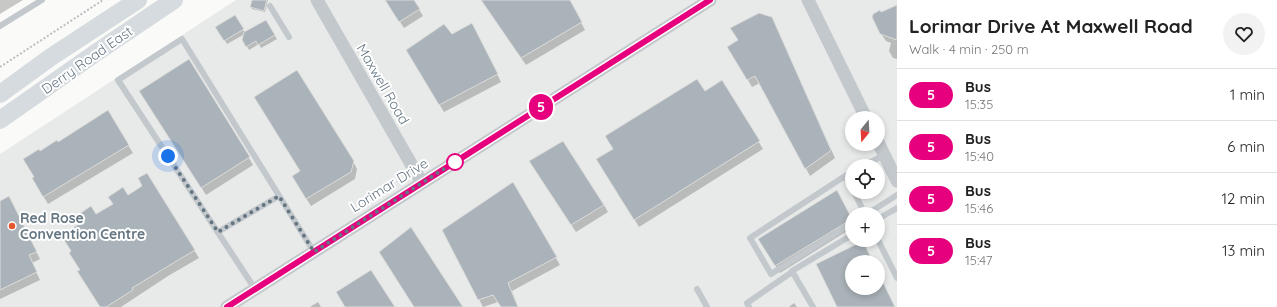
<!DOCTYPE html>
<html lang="en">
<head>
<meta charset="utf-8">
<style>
  :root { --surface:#fff; --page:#f2f2f2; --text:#222; --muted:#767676; --line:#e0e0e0 }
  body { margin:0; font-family:Quicksand,sans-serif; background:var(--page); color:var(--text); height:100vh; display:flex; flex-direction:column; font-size:15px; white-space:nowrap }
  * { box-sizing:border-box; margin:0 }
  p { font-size:13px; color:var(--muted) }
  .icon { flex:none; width:22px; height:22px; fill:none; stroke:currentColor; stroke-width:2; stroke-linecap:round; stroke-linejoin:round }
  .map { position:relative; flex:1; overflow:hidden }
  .sheet { display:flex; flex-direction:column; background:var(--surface); width:380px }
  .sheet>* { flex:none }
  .badge { padding:0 8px; border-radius:13px; font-size:14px; line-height:26px }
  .needle { width:26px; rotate:198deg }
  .fabs { position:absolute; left:845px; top:111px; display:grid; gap:8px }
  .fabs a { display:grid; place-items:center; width:40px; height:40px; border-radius:50%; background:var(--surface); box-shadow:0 2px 6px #0003; font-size:20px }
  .you { position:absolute; width:20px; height:20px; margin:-10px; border:3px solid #fff; border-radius:50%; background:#1a73e8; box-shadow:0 0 0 6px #1a73e833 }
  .map>.badge { position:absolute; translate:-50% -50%; box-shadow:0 0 0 2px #fff }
  .round { display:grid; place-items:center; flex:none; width:42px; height:42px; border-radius:21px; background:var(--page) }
  .headline { display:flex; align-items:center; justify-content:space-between; height:68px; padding:0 12px }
  h1 { font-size:19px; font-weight:700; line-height:30px }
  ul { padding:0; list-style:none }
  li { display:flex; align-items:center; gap:12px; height:52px; padding:0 12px; border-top:1px solid var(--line) }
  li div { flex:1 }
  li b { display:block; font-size:15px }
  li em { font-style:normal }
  li .badge { min-width:44px; font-weight:700; text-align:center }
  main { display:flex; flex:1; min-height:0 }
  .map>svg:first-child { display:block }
  .built { fill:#e8e9e9; fill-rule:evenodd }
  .shadow { fill:#0003 }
  .building { fill:#aab3b9; stroke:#dcdcda }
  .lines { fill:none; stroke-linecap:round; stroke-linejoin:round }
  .path { stroke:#bbbfc2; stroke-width:2; stroke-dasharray:2 2; stroke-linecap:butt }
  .lane { stroke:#c3c8cc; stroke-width:6 }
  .street { stroke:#c3c8cc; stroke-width:13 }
  .secondary { stroke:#d6dbdf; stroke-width:18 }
  .line-casing { stroke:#fff; stroke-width:9 }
  .line { stroke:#e6007e; stroke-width:6 }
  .walk { stroke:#657683; stroke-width:4; stroke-dasharray:0 7.2 }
  .stop-dot { fill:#fff; stroke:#e6007e; stroke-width:2 }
  .poi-dot { fill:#e4572e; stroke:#fff; stroke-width:1.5 }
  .labels { text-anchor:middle; stroke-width:4; stroke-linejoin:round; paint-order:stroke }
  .street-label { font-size:14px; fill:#657683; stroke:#fff }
  .poi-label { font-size:14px; font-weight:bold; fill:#657683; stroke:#fff; text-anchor:start }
</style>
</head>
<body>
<main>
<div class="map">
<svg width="897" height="307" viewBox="0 0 897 307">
  <rect width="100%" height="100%" fill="#fafaf8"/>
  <path class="built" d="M236,0H897V307H0V154ZM852,118H878V144H852ZM852,166H878V192H852ZM852,214H878V240H852ZM852,262H878V288H852Z"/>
  <path class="shadow" d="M0,0H23L0,14Z
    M253,0H268L265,12L252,9L251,7Z
    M386,0H413L423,16L404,28Z
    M487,0H569L585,30L526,65L488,10Z
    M897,6V59L893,58L889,51L891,43L886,41L881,34V13Z
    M235,16L245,33L266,22L277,39L261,48L259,44L249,50L243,40L245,34L227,44L217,27Z
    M772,18L835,158L810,176L760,83L752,87L729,47Z
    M476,31L501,82L444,112L407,50L452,35Z
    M722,82L763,149L639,227L602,167L614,149Z
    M145,98L249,158L253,165L206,195Z
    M107,111L133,153L48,204L33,179L35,177L40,152L58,143Z
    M353,161L357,169L355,179L311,206L297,184Z
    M535,169L604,205L608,212L576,232Z
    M146,174L199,258L168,276L121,307H101L81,270L96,216L143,186Z
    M513,183L560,265L512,291L518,307H502L498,302L483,307L444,231Z
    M836,191L852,219V228L780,273L764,247Z
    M0,202L13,205L40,259L32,263L40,280L0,299Z
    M318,302L321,307H310Z
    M794,303L797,307H789Z"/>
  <path class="building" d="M252,0H267L264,11L250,7Z
    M385,0H414L420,9L399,22Z
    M481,0H570L582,22L521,58Z
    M897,5V40L880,34L872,17L873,14L880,10L881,12Z
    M759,13L772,17L831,150L829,152L805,169L755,76L747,80L727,47L738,40L730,28Z
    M235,15L244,29L224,41L215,27Z
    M266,20L275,35L258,45L256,41L246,47L242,40L244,32Z
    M472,23L498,74L439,105L406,50L444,24L452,34Z
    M189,59L250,157L201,188L139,91Z
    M297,70L354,161L351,172L306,199L292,176L300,171L254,97Z
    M697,79L705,91L722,80L760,141L634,220L596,159L613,149L605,136Z
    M108,110L129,145L43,197L32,178L34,177L23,159L39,149L40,151L57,140L58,142Z
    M563,141L604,205L571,225L529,161Z
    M147,173L195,250L132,288L133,290L106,307H100L77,271L80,270L69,253L71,251L61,235L81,223L76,216L91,206L96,214L113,204L108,197L123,187L128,195L142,186L138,178Z
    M513,182L557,257L508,283L518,307H501L493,295L478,300L442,230Z
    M837,190L852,219L775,266L758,239Z
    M9,196L37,252L29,255L37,272L0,290V201Z
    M411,227L463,307H414L379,252Z
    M863,241L873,262H852V288H878V272L895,307H837L816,264Z
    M371,270L395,307H345L336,292Z"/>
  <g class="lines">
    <path class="path" d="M0,67L103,0"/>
    <path class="lane" d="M270,6L289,37
      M0,26L42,0
      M863,166L884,155
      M852,172L845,176L852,189
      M845,176L750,238L771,274L852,223
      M854,192L865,214
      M867,214L897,195
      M878,219L897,208
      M218,232L279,196
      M878,240L897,278
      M255,289L118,80L182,39L314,252
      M697,289L707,307
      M749,307L747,303L792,272
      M813,307L792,271L852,235"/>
    <path class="street" d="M317,0L422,183
      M808,0L866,118
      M878,142L897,181
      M227,307L710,0"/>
    <path class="secondary" d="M0,94L51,57L138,0
      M0,120L97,52L174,0"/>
  </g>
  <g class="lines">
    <g class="line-casing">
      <path id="line" d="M227,307L710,0"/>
    </g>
    <use href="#line" class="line"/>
    <path class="walk" d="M168,156L218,232L279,196L314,252L458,160L455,162"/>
  </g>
  <circle class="stop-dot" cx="455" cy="162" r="8"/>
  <circle class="poi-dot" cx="12" cy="226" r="4"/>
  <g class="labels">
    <g class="street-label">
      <text transform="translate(87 60) rotate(-35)" y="5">Derry Road East</text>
      <text transform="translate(383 84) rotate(60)" y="5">Maxwell Road</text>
      <text transform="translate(389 185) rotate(-32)" y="5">Lorimar Drive</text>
    </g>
    <g class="poi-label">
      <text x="20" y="223">Red Rose<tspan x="20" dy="16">Convention Centre</tspan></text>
    </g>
  </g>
</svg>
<div class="fabs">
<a><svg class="needle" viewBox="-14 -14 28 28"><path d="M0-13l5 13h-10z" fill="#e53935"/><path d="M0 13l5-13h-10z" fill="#767676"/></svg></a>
<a><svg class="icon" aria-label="locate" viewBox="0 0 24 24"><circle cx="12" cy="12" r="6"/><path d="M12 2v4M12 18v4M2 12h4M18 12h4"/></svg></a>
<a>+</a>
<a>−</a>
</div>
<div class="you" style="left:168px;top:156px"></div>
<b class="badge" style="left:541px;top:107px;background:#e6007e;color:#fff">5</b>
</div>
<section class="sheet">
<div class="headline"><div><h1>Lorimar Drive At Maxwell Road</h1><p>Walk · 4 min · 250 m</p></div><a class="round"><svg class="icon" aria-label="heart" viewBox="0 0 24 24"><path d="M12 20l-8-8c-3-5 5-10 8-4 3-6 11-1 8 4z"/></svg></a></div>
<ul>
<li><span class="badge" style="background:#e6007e;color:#fff">5</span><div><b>Bus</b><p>15:35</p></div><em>1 min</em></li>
<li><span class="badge" style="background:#e6007e;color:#fff">5</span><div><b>Bus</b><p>15:40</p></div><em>6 min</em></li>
<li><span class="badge" style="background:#e6007e;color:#fff">5</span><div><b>Bus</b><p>15:46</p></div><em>12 min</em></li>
<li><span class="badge" style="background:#e6007e;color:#fff">5</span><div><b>Bus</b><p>15:47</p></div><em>13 min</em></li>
</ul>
</section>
</main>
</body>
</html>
